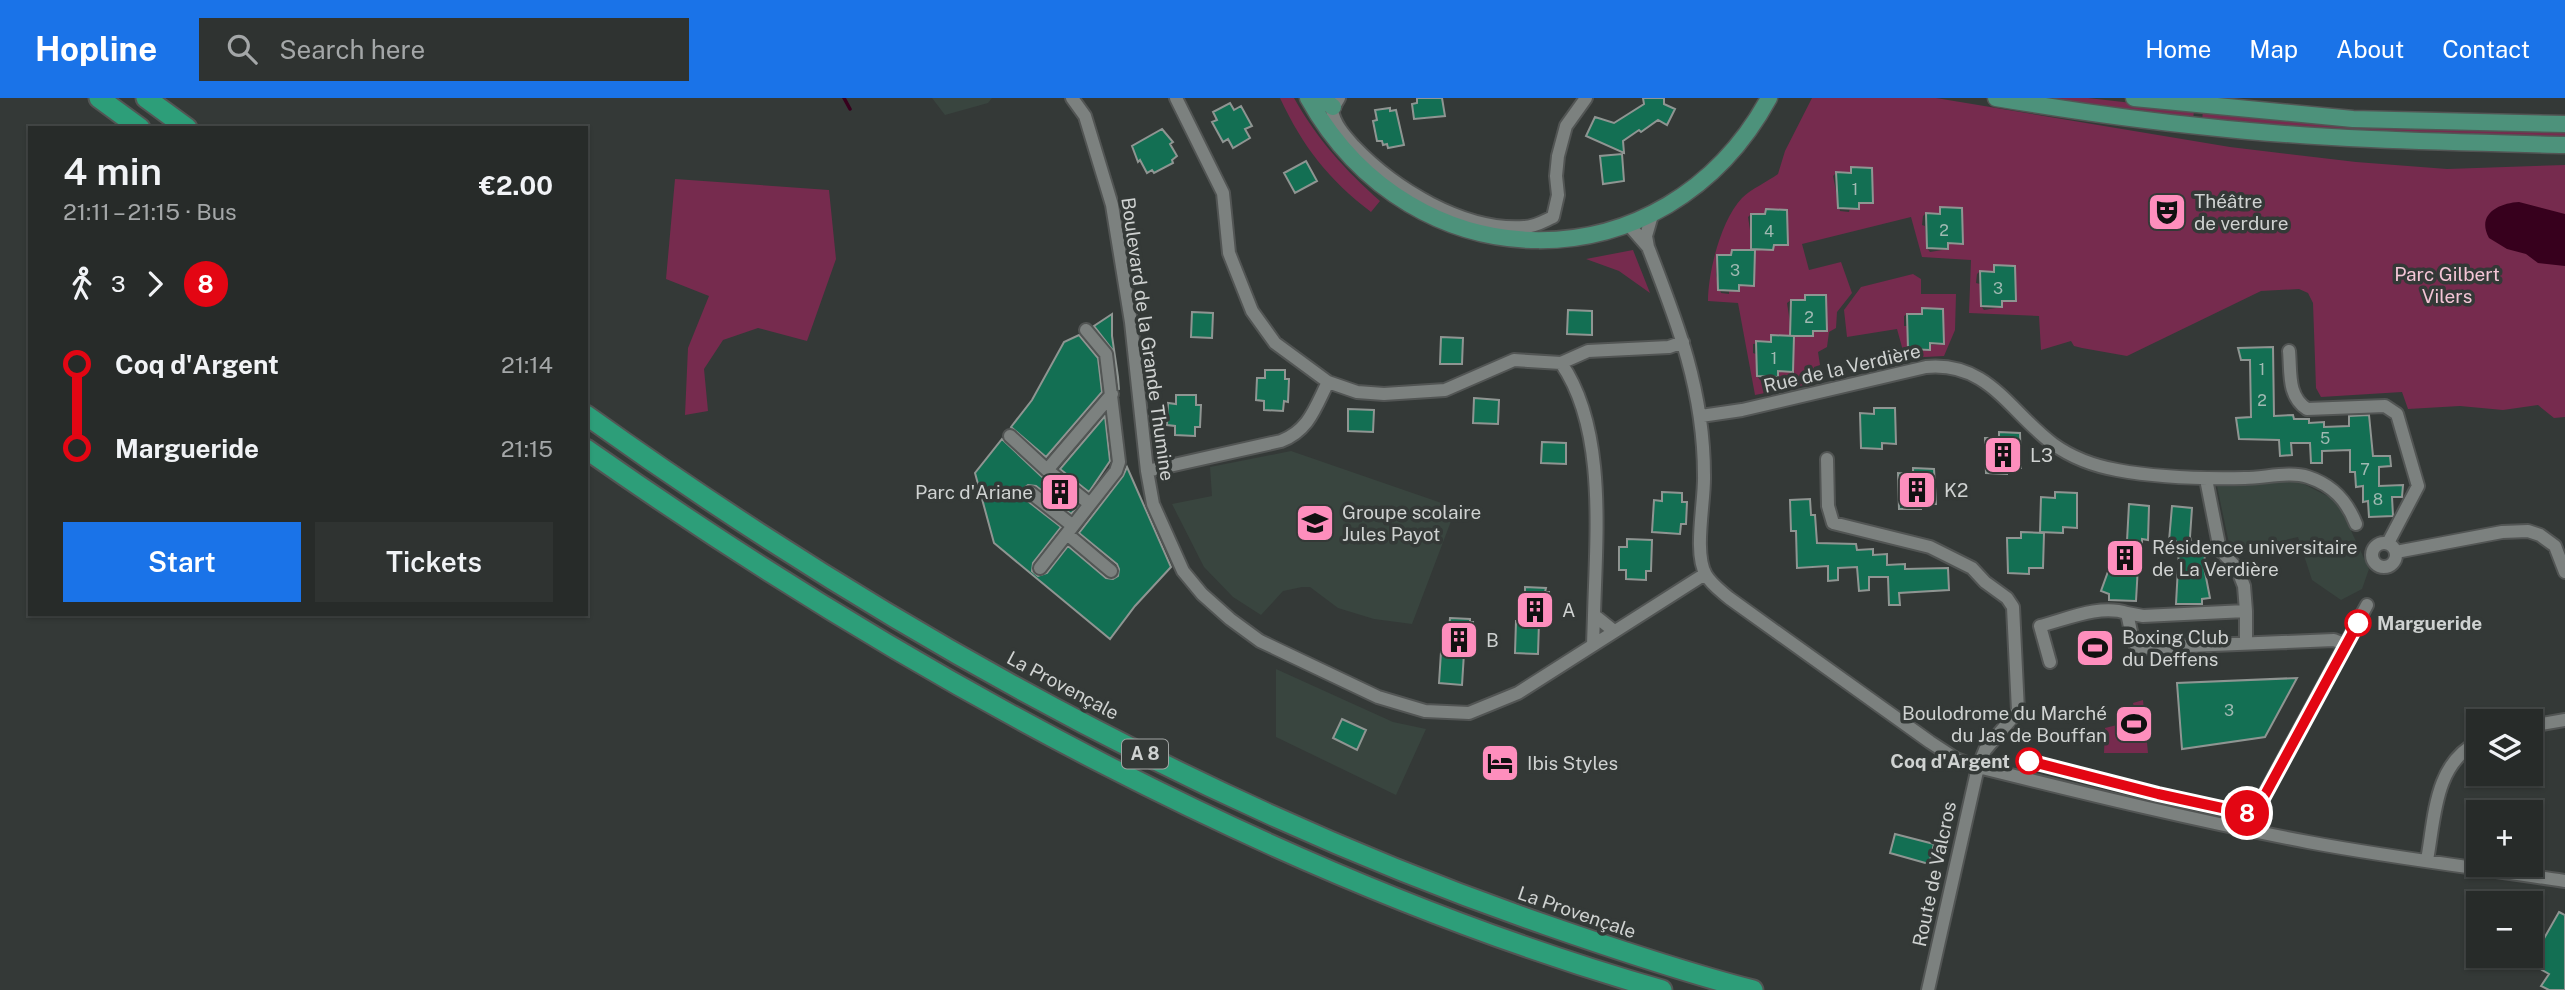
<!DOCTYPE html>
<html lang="en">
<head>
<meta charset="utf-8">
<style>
  :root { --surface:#272b29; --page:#2f3331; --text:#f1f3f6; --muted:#a4a7a8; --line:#434746; --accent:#1a73e8 }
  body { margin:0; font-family:"Public Sans",sans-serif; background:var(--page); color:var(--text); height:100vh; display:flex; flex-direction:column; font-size:26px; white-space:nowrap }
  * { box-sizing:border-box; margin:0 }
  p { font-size:23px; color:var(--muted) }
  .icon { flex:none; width:38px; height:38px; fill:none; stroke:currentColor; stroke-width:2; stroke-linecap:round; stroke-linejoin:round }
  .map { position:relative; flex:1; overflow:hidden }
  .panel { position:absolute; left:28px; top:28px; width:560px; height:490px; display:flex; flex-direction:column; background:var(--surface); border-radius:0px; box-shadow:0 2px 5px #0004,0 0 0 2px var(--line) }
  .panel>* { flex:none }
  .badge { padding:0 14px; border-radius:23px; font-size:24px; line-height:46px }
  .buttons { position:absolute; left:2466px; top:611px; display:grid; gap:14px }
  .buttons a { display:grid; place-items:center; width:77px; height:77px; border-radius:0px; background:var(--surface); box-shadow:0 2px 5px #0004,0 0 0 2px var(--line); font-size:35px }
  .map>.badge { position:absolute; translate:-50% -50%; box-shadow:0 0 0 4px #fff }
  .legs { display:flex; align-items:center; gap:10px; height:77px; padding:0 35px; font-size:23px }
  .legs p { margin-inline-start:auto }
  .overview { display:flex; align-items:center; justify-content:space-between; height:119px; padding:0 35px }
  h1 { font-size:38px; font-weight:600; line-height:52px }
  .primary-button { display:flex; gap:14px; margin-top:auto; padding:14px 35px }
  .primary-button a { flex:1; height:80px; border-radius:0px; background:var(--accent); color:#fff; font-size:28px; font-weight:600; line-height:80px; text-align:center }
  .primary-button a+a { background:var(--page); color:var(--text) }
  ul { padding:0 35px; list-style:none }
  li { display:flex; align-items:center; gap:24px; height:84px; font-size:26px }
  li i { display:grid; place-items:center; width:10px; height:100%; margin:0 9px; background:currentColor }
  li i::after { content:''; width:18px; height:18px; margin:-9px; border:5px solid; border-radius:50%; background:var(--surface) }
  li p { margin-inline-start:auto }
  li:first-child i { background:linear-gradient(#0000 50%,currentColor 0) }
  li:last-child i { background:linear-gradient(currentColor 50%,#0000 0) }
  header { display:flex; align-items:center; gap:42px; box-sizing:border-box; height:98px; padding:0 35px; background:var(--accent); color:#fff }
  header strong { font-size:33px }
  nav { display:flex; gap:38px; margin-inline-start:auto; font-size:24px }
  .search { width:490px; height:63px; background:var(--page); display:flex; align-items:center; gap:18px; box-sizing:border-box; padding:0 24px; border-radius:0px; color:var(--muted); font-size:26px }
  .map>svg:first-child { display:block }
  .built { fill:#39453f }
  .green { fill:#762b4e; fill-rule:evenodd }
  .water { fill:#37001d }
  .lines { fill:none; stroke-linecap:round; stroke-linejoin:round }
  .stream { stroke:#37001d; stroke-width:3.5 }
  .building { fill:#136f53; stroke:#8f9592; stroke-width:2 }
  .minor-casing { stroke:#525554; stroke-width:16 }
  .major-casing { stroke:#525554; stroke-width:19 }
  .highway-casing { stroke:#525554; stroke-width:23 }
  .minor { stroke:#7c817f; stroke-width:12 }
  .major { stroke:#4d927b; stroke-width:16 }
  .highway { stroke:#2d9e79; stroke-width:19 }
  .line-1-casing { stroke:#fff; stroke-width:16 }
  .line-1 { stroke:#e30613; stroke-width:10 }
  .stop-1-dot { fill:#fff; stroke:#e30613; stroke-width:3.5 }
  .labels { text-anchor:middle; stroke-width:7; stroke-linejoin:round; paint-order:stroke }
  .number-label { font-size:16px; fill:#a0b9b2 }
  .shield { fill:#343937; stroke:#a0a4a3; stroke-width:2 }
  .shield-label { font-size:18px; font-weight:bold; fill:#cfd2d1 }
  .poi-label { font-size:19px; fill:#cfd2d1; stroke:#343937; text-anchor:start }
  .park-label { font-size:19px; fill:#f4c5d6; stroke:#343937 }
  .street-label { font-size:19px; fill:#cfd2d1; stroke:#343937 }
  .stop-label { font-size:19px; font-weight:bold; fill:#cfd2d1; stroke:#343937; text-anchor:start }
</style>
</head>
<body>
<header>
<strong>Hopline</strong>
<div class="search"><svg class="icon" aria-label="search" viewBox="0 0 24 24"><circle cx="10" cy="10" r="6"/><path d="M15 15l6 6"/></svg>Search here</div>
<nav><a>Home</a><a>Map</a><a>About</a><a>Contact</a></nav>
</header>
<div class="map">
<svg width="2565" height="892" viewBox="0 0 2565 892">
  <rect width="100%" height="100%" fill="#343937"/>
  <path class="built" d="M932,0H992L988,5L945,17Z
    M1291,353L1456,410L1412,526L1374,521L1338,510L1310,489H1302L1283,493L1261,517L1233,499L1204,469L1172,406L1212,398L1210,369Z
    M2298,383L2337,403L2369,471L2362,491L2341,502L2312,482L2298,439L2231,455L2217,388Z
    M1276,571L1393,624L1426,631L1396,697L1276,639Z"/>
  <path class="green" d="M1280,0H1294C1317,41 1345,72 1380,103L1371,114C1328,81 1303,49 1280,0Z
    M1812,0H1936L2230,49L2356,64L2447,71L2565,67V319L2554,320L2538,307L2503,312L2460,308L2408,311L2402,294L2321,299L2316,290L2313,205L2308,195L2299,191L2261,193L2127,258L2082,250L2074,248L2071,243L2041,252L2039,218L1969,215L1971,162L1922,159L1911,119L1802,146L1809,172L1841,164L1852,195L1837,214L1836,230L1829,234L1827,249L1818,254L1820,267L1814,269V285L1755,297L1738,205L1708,203C1708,174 1721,122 1742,100C1751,91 1767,84 1778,76L1785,53ZM1851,69L1872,70L1873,105L1859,106L1850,110L1849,114L1840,113L1833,78L1837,74L1851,75ZM1766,111L1786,112L1788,146L1774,148L1773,152L1753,151L1748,119L1751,116H1765ZM1926,115L1940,116L1963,125V145L1948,146V151L1930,154L1927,150L1925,128L1922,127L1923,118ZM1732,152H1752L1749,188H1739V193H1729V196L1721,195L1716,177L1717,157L1731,158ZM1995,167L2015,168L2016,203L2002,204V209L1984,212L1981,208L1980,186L1976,185L1977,176L1980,173H1994ZM1806,197H1826L1827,233H1813V230L1812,238L1792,237L1787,205L1791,202H1805ZM1771,237L1788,274H1778V279L1760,282L1757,278L1756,256L1753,255V246L1771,244Z
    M2021,0H2088L2194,12L2193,23Z
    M2203,11L2565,32V42H2463L2202,24Z
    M675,81L829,92L836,161L807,243L758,230L723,242L704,271L708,313L685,317L688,250L709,198L666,181Z
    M1633,152L1650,195L1619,173L1586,161Z
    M1913,176L1921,181V196H1956L1955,232L1944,258L1905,260L1897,231L1847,239L1844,212L1861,189ZM1922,210L1943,211L1944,246L1930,247V251L1911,254L1907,228H1904V218L1907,216H1922Z
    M2143,602L2148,655H2104L2105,630L2137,622L2133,605Z"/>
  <path class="water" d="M2519,104L2565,116V168L2538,165L2526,156L2507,151L2489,140C2476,116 2499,105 2519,104Z"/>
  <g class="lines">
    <path class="stream" d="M844,0L850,11"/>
  </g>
  <path class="building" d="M1417,0H1442L1445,18L1414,21L1412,6L1417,5Z
    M1643,0H1664V6L1675,11L1667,27L1658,22L1641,34L1639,32L1623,43L1624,55L1586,38L1595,19L1614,25L1644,6Z
    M1230,5L1234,12L1241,8L1252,28L1245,31L1250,40L1233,50L1228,41L1223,44L1212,24L1217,22L1213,14Z
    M1390,10V13L1396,12L1404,47L1388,50L1387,46L1383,47L1382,43H1377L1373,23L1377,22L1375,12Z
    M1162,31L1173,44L1170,46L1177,58L1172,62L1173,65L1154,75L1152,72L1147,75L1140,62L1138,64L1132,48Z
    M1622,56L1624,83L1603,86L1600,58Z
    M1306,63L1317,83L1295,95L1284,75Z
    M1851,69L1872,70L1873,105H1859V111L1838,110L1836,74L1851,75Z
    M1940,109L1962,110L1963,146L1948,145V151L1927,150L1926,115L1940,116Z
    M1766,111L1787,112L1788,147H1774L1773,152L1751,151V116H1765Z
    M1732,152H1755L1754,188L1739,187V193L1718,192L1717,157H1731Z
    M1994,167L2015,168L2016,203H2002V209L1981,208L1980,173L1994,174Z
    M1805,197H1826L1827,233H1813V238H1790L1791,202H1805Z
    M1922,210L1943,211L1944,246L1930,245V252L1908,251L1907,216H1922Z
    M1568,212L1592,213V237L1567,236Z
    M1192,214L1213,215L1212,240L1191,239Z
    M1112,216V238L1118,279L1119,292L1114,254L1094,228Z
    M1079,237L1098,260L1102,294L1046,359L1011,329L1032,302L1064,244Z
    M1771,237L1794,238L1793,274L1778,273V279L1757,278L1756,243L1771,244Z
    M1441,239L1463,240L1462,266H1440Z
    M2273,249L2274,318L2293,317L2294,321H2309V325L2324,324V329L2349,328V318L2369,317L2373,358H2390L2391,368L2379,369V388L2403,387L2402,399H2392L2393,418L2369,419L2368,403L2363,404V388L2356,389L2355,374H2350V352L2322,353V365H2311L2310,345H2291L2292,357L2280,358L2279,342L2239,341L2236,320L2251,319L2250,262H2241L2238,250Z
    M1265,272H1285V281H1289L1288,304L1284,303L1283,313L1264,312V303L1256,302L1257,280H1265Z
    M1176,297H1196V307H1201L1200,329H1195V338L1175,337V328L1167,327L1168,305L1176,306Z
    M1474,300L1499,302L1498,326L1473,325Z
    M1874,310H1895L1896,346L1882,345V351L1861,350L1860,315L1874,316Z
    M1348,311L1374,312L1373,334L1348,333Z
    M1105,318L1110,363L1089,394L1060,371Z
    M1999,334L2020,335L2021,370H2007V376L1986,375L1985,340H1999Z
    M1002,341L1041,378L1078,408L1071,416L1036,388L1028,387L1024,390L1025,401L1061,429L1033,465L1032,473L1038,478L1047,475L1068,448L1106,480L1113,481L1118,478L1119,471L1117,466L1079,435L1123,378L1127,369L1171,469L1135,508L1110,541L994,445L975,375Z
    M1542,344L1566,345V366L1541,365Z
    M1913,370L1934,371L1936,406H1921V411H1899L1898,375L1913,376Z
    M1662,394L1682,395V404H1687L1686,426H1681L1680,436L1652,434L1654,402L1662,403Z
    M2055,394L2077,395V430L2063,429V435L2040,434L2041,399L2055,400Z
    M1810,401L1811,417H1815L1817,445L1856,446L1857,452L1873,451V457L1887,456V467L1905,466V471L1948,470L1949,492L1899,495L1900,507H1889L1888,479H1869V492L1859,493L1857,469L1838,470V482L1828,483V468L1797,470L1796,433H1791L1790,402Z
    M2129,406L2149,408L2148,442L2142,441V450H2139L2136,503L2109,502V496L2101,493L2110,468L2112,451L2121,452L2124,443H2127Z
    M2172,408L2192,410L2190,439L2195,455L2205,456L2204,469L2210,500L2202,501V506H2176L2179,451H2176V443H2169Z
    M2021,434L2044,435L2043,470H2029V476L2008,475L2007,440H2021Z
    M1627,441L1652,442L1651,473H1646V482L1626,481V472H1619V449H1627Z
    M1525,489L1546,490L1545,494H1549L1548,525L1539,524L1538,556L1515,555L1516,523H1520L1521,501H1525Z
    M1450,520L1470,521V524H1473L1472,555H1464L1462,587L1439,585L1441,554H1444L1445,531H1449Z
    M2297,580L2265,639L2182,651L2177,585Z
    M1342,621L1366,632L1357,652L1333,640Z
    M1895,736L1934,746L1929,766L1890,755Z
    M2559,814L2565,817V892H2549L2541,888L2549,876L2530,865Z"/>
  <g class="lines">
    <g class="minor-casing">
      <path id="minor" d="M1072,0L1085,18L1112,107L1131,224L1147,373L1153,406L1183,473L1202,496L1230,521L1260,543L1378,599L1425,613L1469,615L1518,595L1705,476
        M1176,0L1223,95L1229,155L1252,213L1275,245L1328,284L1357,294L1384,296L1445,292L1514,262L1561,265L1588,253L1669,249L1683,244
        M1339,0L1332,12C1334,26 1345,38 1354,48C1394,90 1463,133 1524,129C1535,129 1544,123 1553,119L1558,97L1556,78L1558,58L1566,28L1586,0
        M1652,117L1646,138L1648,149C1678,226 1704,293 1704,377C1705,403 1693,455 1706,477C1711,486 1721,493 1729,500L1930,644L1956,661L1978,669C2087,696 2197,723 2308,744C2393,760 2479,770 2565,783
        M1628,126L1648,149
        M2289,253C2291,274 2287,298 2307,311L2385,308L2397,316L2418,388L2388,445
        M1561,265C1607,331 1596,439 1594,517
        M1701,318L1742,312L1926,269C1988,263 2010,314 2053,346C2071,359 2095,368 2117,372C2160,380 2201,381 2245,380C2264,380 2290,373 2308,379C2333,387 2347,403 2356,426
        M1010,338L1047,372
        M1827,361L1828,408L1833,425L1930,449L1972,470L1985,484L2007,500L2013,509L2018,613L1985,652L1978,669L1928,892
        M1147,373L1281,343C1309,332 1315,310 1328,284
        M2206,381L2220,452L2237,470L2244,488L2246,513
        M1031,395L1073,428
        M1090,406L1047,372L1112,296
        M1067,436L1111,473
        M2372 457a12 12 0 1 1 24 0a12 12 0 1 1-24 0Z
        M2396,454L2502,434L2528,433L2540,437L2555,448L2565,474
        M1040,470L1116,373L1119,364L1106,256L1086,232
        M2246,545V513L2143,518L2127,515L2133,543L2138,550L2334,542L2346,547
        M1593,547L1594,517L1614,533
        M2050,564L2040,528C2067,521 2100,506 2127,515
        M2530,628L2565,622
        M2249,732L2259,706L2367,507
        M2427,762C2435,719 2434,666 2478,644"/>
    </g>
    <g class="major-casing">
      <path id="major" d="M1308,0C1412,188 1665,191 1769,0
        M1322,0L1333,9
        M1996,0C2067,12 2137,22 2208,29C2326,42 2446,44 2565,47
        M2134,0L2353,21L2565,26"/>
    </g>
    <g class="highway-casing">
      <path id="highway" d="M99,0L140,30
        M146,0L187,30
        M586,317C881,528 1203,708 1546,827C1615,851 1683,874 1753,892
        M586,351C908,577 1283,783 1662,892"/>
    </g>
    <use href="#minor" class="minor"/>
    <use href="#major" class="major"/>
    <use href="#highway" class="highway"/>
  </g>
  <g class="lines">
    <g class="line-1-casing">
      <path id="line-1" d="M2029,663L2158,696L2254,717L2358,525"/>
    </g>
    <use href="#line-1" class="line-1"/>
  </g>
  <defs>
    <g id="theatre-square" transform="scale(2.0125)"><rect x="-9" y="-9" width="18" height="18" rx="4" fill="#fe8ebd" stroke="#343937"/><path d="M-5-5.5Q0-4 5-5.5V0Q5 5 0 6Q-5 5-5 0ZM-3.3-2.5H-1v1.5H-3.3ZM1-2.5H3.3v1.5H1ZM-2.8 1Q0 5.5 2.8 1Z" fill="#111"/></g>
    <g id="building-square" transform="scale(2.0125)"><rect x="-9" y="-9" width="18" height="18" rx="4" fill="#fe8ebd" stroke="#343937"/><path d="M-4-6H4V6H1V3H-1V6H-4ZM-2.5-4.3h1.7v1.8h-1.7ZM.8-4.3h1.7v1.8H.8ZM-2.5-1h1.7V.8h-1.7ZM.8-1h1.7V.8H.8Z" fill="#111"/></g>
    <g id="school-square" transform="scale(2.0125)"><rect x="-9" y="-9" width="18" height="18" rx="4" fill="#fe8ebd" stroke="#343937"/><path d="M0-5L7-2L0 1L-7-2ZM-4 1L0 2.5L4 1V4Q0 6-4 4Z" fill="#111"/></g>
    <g id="stadium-square" transform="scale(2.0125)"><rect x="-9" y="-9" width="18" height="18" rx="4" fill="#fe8ebd" stroke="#343937"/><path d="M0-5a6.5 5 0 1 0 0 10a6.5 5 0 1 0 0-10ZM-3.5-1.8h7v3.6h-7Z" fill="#111"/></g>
    <g id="hotel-square" transform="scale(2.0125)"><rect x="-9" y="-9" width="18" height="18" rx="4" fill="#fe8ebd" stroke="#343937"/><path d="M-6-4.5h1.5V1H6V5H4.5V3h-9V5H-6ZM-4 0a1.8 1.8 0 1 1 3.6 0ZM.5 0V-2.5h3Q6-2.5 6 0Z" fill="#111"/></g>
  </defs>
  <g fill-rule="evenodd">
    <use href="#theatre-square" x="2167" y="114"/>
    <use href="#building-square" x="2003" y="357"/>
    <use href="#building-square" x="1917" y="392"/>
    <use href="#building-square" x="1060" y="394"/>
    <use href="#school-square" x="1315" y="425"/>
    <use href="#building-square" x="2125" y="460"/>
    <use href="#building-square" x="1535" y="512"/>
    <use href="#building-square" x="1459" y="542"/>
    <use href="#stadium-square" x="2095" y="550"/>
    <use href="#stadium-square" x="2134" y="626"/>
    <use href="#hotel-square" x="1500" y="665"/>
  </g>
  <g class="stop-1-dot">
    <circle cx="2358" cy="525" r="12"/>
    <circle cx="2029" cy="663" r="12"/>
  </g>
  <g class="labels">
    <g class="number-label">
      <text x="1855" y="97">1</text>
      <text x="1944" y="138">2</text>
      <text x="1769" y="139">4</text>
      <text x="1735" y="178">3</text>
      <text x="1998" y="196">3</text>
      <text x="1809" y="225">2</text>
      <text x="1774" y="266">1</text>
      <text x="2262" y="277">1</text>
      <text x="2262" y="308">2</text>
      <text x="2325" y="346">5</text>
      <text x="2365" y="377">7</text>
      <text x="2378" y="407">8</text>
      <text x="2229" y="618">3</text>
    </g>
    <rect class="shield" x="1122" y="641.5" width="46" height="29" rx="5"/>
    <g class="shield-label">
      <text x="1145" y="662">A 8</text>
    </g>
    <g class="poi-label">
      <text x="2194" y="110">Théâtre<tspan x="2194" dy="22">de verdure</tspan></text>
      <text x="2030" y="364">L3</text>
      <text x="1944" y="399">K2</text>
      <text x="1033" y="401" text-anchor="end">Parc d'Ariane</text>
      <text x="1342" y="421">Groupe scolaire<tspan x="1342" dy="22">Jules Payot</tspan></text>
      <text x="2152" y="456">Résidence universitaire<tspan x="2152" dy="22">de La Verdière</tspan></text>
      <text x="1562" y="519">A</text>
      <text x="2122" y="546">Boxing Club<tspan x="2122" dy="22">du Deffens</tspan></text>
      <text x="1486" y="549">B</text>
      <text x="2107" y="622" text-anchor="end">Boulodrome du Marché<tspan x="2107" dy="22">du Jas de Bouffan</tspan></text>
      <text x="1527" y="672">Ibis Styles</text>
    </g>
    <g class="park-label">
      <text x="2447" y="183">Parc Gilbert<tspan x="2447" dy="22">Vilers</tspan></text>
    </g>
    <g class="street-label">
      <text transform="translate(1148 241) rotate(82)" y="7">Boulevard de la Grande Thumine</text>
      <text transform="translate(1842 270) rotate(-13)" y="7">Rue de la Verdière</text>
      <text transform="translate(1063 587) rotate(28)" y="7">La Provençale</text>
      <text transform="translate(1934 776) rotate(-78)" y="7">Route de Valcros</text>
      <text transform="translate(1577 814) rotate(19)" y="7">La Provençale</text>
    </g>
    <g class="stop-label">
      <text x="2377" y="532">Margueride</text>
      <text x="2010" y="670" text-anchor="end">Coq d'Argent</text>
    </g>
  </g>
</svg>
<div class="buttons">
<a><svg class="icon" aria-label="layers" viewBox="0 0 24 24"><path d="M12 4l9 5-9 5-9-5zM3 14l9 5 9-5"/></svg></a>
<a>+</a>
<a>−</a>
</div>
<b class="badge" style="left:2247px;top:715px;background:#e30613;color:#fff">8</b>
<section class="panel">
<div class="overview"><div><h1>4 min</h1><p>21:11 – 21:15 · Bus</p></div><b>€2.00</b></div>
<div class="legs"><svg class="icon" aria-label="walk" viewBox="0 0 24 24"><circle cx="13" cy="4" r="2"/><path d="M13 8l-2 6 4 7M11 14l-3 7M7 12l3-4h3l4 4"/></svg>3<svg class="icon" aria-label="forward" viewBox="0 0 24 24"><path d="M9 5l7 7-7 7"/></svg><b class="badge" style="background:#e30613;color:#fff">8</b></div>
<ul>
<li><i style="color:#e30613"></i><b>Coq d'Argent</b><p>21:14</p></li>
<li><i style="color:#e30613"></i><b>Margueride</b><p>21:15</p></li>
</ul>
<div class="primary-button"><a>Start</a><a>Tickets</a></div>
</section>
</div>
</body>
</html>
